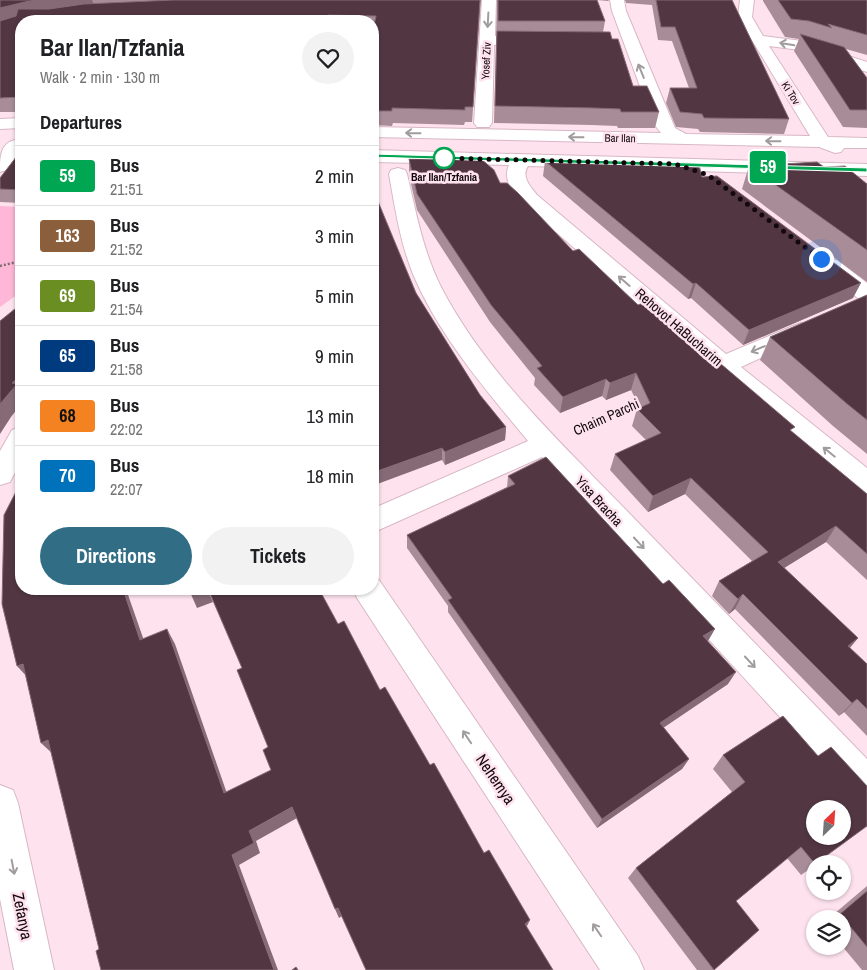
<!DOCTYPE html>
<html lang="en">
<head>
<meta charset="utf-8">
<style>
  :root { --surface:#fff; --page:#f2f2f2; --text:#202124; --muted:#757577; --line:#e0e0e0; --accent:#316e85 }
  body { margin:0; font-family:"Archivo Narrow",sans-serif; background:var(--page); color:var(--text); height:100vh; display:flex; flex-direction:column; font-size:19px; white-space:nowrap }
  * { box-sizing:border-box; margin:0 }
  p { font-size:16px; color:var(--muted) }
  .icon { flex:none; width:28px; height:28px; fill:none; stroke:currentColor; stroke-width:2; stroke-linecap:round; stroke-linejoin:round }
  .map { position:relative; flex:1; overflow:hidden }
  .panel { position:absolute; left:15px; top:15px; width:364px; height:580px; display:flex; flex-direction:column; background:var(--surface); border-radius:20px; box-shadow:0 1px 4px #0004 }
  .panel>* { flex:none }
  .badge { padding:0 10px; border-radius:4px; font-size:18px; line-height:32px }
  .needle { width:32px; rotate:25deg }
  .controls { position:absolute; left:806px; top:800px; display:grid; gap:10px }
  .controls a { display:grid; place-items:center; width:45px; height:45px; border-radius:50%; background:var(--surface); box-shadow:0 1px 4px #0004; font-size:25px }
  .you { position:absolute; width:25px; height:25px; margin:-12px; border:4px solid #fff; border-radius:50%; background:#1a73e8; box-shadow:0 0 0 8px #1a73e833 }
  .map>.badge { position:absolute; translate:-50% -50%; box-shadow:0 0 0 2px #fff }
  h2 { padding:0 25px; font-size:19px; line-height:45px }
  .round { display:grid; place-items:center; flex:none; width:52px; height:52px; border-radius:26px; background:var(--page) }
  .head { display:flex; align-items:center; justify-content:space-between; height:85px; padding:0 25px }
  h1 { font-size:24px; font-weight:800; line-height:38px }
  .button { display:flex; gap:10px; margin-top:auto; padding:10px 25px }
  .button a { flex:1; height:58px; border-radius:30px; background:var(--accent); color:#fff; font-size:20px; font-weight:800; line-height:58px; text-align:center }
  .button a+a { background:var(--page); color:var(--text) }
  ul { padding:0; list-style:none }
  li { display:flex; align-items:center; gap:15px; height:60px; padding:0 25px; border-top:1px solid var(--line) }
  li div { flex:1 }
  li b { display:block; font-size:19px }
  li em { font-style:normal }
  li .badge { min-width:55px; font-weight:700; text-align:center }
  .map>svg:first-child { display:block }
  .green { fill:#feb7d6 }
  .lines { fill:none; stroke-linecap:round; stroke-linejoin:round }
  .minor-casing { stroke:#d8b7c5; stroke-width:2 }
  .path-far1 { stroke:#7e6c73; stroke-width:2.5; stroke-dasharray:2 2; stroke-linecap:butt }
  .path { stroke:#7e6c73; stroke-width:3; stroke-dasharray:2.5 2.5; stroke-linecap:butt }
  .minor { fill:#fff; fill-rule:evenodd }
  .wall { fill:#a88d98 }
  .shaded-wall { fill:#866b76 }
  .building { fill:#523743; stroke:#866b76; fill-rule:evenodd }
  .oneway { stroke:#a19c9e }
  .line { fill:#00a651; stroke:#fff }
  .walk { stroke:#13080d; stroke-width:5; stroke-dasharray:0 9 }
  .stop-dot { fill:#fff; stroke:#00a651; stroke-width:2.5 }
  .labels { text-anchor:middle; stroke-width:5; stroke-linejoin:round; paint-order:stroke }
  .far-street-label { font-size:11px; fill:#13080d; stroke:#fee3ee }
  .far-stop-label { font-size:11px; font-weight:bold; fill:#13080d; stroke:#fee3ee }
  .street-label { font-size:14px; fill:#13080d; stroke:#fee3ee }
  .near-street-label { font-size:16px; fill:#13080d; stroke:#fee3ee }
</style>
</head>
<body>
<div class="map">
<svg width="867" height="970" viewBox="0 0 867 970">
  <rect width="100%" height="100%" fill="#fee3ee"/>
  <path class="green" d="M0,206L21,207V292L0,307Z"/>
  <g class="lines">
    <g class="minor-casing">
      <path id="minor" d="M482,0H496L495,36H533L541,41L533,46L494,45L492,123L489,127H477L474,123Z
        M610,0H624L626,11L675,128L686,134L810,136L738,17L740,0H754L752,17L763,36L802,41L867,62V72L800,50L769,46L828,137L867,138V148H844L841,152L835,153L819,147L372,137V127L661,133L654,124L612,11Z
        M21,118V128L0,129V119Z
        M15,140L21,141V149L7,170L0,172C0,158 0,143 15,140Z
        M372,150L867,164V176L528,166C521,177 530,186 537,195L726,354L793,326L801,323L809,326L813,331L809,336L741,367L867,468V494L857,491L714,371L523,203C514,193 502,180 509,165L372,162Z
        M398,168L405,170L407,174C416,212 423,251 441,287C485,372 560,442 627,511C707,594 787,676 867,759V803L854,798L542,457L372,533V509L528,441C486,390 439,336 413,274C400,242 395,208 389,174L391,170Z
        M829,259L837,260L867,283V301L859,299L821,270L818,265L821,260Z
        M21,427V461L10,482L0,485V451L12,430Z
        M372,578L379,580L638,956L644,970H600L357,598L353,589H372Z
        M0,785L13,790L18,803L54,970H14L0,899Z"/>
    </g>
    <path class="path-far1" d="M0,266L21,261"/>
    <path class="path" d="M573,432L640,402"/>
    <use href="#minor" class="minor"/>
  </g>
  <path class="wall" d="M0,0H481L472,122H465L464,125L393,123L392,126L372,125V34L373,29H372V21H21V112H0Z
    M497,0H609L608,1L597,0L605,21L603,32L612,39L633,86L659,112L655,128H618L617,126L591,125L494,123Z
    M625,0H732L789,119L784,134L700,132L698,129L676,127L666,103L670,88H689L672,41L658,40L652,5L626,3Z
    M763,0H867V55L846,49L867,78V128L843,127L794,51L799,39L785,37L763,1Z
    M21,152V203L0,202V178Z
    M409,159L500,183L573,251L638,305L867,494V580L826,542L784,568L858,638L850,648L867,664V736L844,712L839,716L735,609L729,614L712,596L719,581L752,561L685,494L648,512L610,470L615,454L646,440L632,426L637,409L640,408L631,390L606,400L602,396L560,413L534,385L535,378L490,322L417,210L409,175Z
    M545,161L702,177L853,298L743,345L691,298L688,299L543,176Z
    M749,166L824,167L867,184V282L742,189Z
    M416,293L480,395L506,427L505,440L445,465L442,460Z
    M867,295V454L833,426L760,360L770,337Z
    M508,476L708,641L707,642L728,684L663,728L689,759L682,769L597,828L448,612V606L407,548V535L507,487Z
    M783,716L815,865L801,875L787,858L736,901L714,970H697L628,878L636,868L732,792L713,769L723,755Z
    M867,886V970H862L842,946V919H828Z"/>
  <path class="shaded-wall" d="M36,0H92L94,5L0,23V8L25,2Z
    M696,283L691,298L688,299L693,284Z
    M861,283L853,298L743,345L749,330Z
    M636,373L631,390L606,400L610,383Z
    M21,375V404L11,417L0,434V404L12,383Z
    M606,379L602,396L560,413L563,397Z
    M506,427L505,440L445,465V452Z
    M442,448V460L372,486V473Z
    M691,478L685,494L648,512L653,496Z
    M836,526L826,542L768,578L778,562Z
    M123,589H126L149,655L140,640Z
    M199,589H207L213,602L197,608L190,592Z
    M743,594L735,609L729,614L738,599Z
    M167,629L175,644L231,805L224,793Z
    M715,629L708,641L696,649L703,636Z
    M858,638L846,652L848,646Z
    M23,664L30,680L17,666Z
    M736,672L728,684L654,734L660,723Z
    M857,699L844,712L839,716L852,703Z
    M48,740L54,755L41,743Z
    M689,759L682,769L597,828L602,819Z
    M292,807L297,818L256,841L260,853L239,865L278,970H274L232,855L249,831Z
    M338,908L342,916L339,918L335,909Z
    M530,920L526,928L525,924Z"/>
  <path class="building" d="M0,0H36L25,2L0,8Z
    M173,0H480L473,107H465V110L392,108V111H372V34L376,16L328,15L326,21H21V97L0,98V21L16,16L18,9H49L84,4Z
    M498,0H597L605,21H498Z
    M656,0H732L789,119L704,118L702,114L680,112L670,88H697L675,27H661Z
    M778,0H867V35L828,24L832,28L809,21L791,19Z
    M497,31L610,32L612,39H618L633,86H647L659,112H621L620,109L594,108L495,106Z
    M800,34L844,47L867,78V110H850Z
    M20,152H21V190L0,189V178Z
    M480,158L494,170L500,183H507L518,193L573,251L579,249L638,305L647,301L795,427L790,430L867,494V554L836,526L778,562L858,638L848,646L867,664V709L857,699L852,703L743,594L738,599L719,581L768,552L691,478L653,496L615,454L661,433L637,409L650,403L636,373L610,383L606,379L563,397L537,368L542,366L491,305L417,194L409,159Z
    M545,161L699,165L702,177L717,176L861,283L749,330L696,283L693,284Z
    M817,162L824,167L845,166L867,184V250L749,166Z
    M372,187L416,293L480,395L506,427L445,452L442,448L372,473Z
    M867,295V420L846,403L770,337Z
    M21,304V375L12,383L17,384L0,404V321Z
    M546,457L663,584L669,580L715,629L703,636L736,672L660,723L689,759L602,819L448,600L452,598L407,535L515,484L508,476Z
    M21,482V589H123L140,640L167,629L224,793L271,770L263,750L268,747L237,670L242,668L208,589H319L338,624L344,621L380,690L385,687L430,765L434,763L484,853L489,850L530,920L525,924L553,970H366L338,908L335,909L292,807L249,831L254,843L232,855L274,970H101L96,951L99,949L48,740L41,743L23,664L17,666L2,604L4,515Z
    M189,589H199L190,592Z
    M783,716L818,756L831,747L867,786V826L815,864L801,847L736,901L759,930L714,970L636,868L745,782L723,755ZM815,809H842V836H815Z
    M867,891V947L840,914Z
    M296,967L298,970H292Z"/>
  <defs><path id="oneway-shaft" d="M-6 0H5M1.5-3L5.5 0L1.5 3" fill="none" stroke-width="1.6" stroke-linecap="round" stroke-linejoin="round" transform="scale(1.25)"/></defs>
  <g class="oneway">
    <use href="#oneway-shaft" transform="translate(488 20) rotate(93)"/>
    <use href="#oneway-shaft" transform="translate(787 44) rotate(-170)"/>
    <use href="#oneway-shaft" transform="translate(641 71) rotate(-112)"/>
    <use href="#oneway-shaft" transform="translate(413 133) rotate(-179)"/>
    <use href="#oneway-shaft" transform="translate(576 137) rotate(-179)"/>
    <use href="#oneway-shaft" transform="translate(773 141) rotate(-179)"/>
    <use href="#oneway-shaft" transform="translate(624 281) rotate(-139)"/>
    <use href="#oneway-shaft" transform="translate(758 349) rotate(157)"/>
    <use href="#oneway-shaft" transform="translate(829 452) rotate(-141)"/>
    <use href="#oneway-shaft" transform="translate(639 543) rotate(47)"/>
    <use href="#oneway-shaft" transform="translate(750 662) rotate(47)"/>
    <use href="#oneway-shaft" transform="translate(467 737) rotate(-124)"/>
    <use href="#oneway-shaft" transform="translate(13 867) rotate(79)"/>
    <use href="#oneway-shaft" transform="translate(597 930) rotate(-124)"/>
  </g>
  <path class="line" d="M372,154L867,168V172L370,157Z"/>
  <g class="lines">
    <path class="walk" d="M444,158L675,164L708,175L821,259"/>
  </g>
  <circle class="stop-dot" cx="444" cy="158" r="10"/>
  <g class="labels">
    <g class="far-street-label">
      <text transform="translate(486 61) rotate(-87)" y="4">Yosef Ziv</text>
      <text transform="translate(791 93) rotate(58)" y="4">Ki Tov</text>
      <text transform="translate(620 138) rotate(1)" y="4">Bar Ilan</text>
    </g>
    <g class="far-stop-label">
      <text x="444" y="181">Bar Ilan/Tzfania</text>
    </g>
    <g class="street-label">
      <text transform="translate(679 327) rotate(41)" y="5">Rehovot HaBucharim</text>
      <text transform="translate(606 417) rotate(-24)" y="5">Chaim Parchi</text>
      <text transform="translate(599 501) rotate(47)" y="5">Yisa Bracha</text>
    </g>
    <g class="near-street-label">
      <text transform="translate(496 779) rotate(56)" y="6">Nehemya</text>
      <text transform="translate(23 916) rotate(79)" y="6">Zefanya</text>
    </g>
  </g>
</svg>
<div class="controls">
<a><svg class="needle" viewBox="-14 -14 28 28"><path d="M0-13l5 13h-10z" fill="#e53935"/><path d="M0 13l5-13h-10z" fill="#757577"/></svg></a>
<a><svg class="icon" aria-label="locate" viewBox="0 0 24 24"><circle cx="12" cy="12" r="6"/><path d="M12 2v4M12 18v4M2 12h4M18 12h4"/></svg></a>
<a><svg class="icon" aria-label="layers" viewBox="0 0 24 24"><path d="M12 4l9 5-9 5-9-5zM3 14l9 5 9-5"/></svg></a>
</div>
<div class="you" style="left:821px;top:259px"></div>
<b class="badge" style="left:768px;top:167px;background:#00a651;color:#fff">59</b>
<section class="panel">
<div class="head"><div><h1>Bar Ilan/Tzfania</h1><p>Walk · 2 min · 130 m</p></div><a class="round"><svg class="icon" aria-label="heart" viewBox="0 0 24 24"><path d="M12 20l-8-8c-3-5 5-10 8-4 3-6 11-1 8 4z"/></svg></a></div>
<h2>Departures</h2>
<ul>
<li><span class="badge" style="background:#00a651;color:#fff">59</span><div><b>Bus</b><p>21:51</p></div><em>2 min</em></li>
<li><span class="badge" style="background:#8b5e3c;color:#fff">163</span><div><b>Bus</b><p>21:52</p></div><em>3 min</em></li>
<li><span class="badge" style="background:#6b8e23;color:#fff">69</span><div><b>Bus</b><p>21:54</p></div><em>5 min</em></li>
<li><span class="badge" style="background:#003b80;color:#fff">65</span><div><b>Bus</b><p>21:58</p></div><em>9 min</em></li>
<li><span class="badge" style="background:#f58220;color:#111">68</span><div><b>Bus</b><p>22:02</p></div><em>13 min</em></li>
<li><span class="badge" style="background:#0072bc;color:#fff">70</span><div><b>Bus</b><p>22:07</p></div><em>18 min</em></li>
</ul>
<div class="button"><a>Directions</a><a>Tickets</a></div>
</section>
</div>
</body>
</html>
